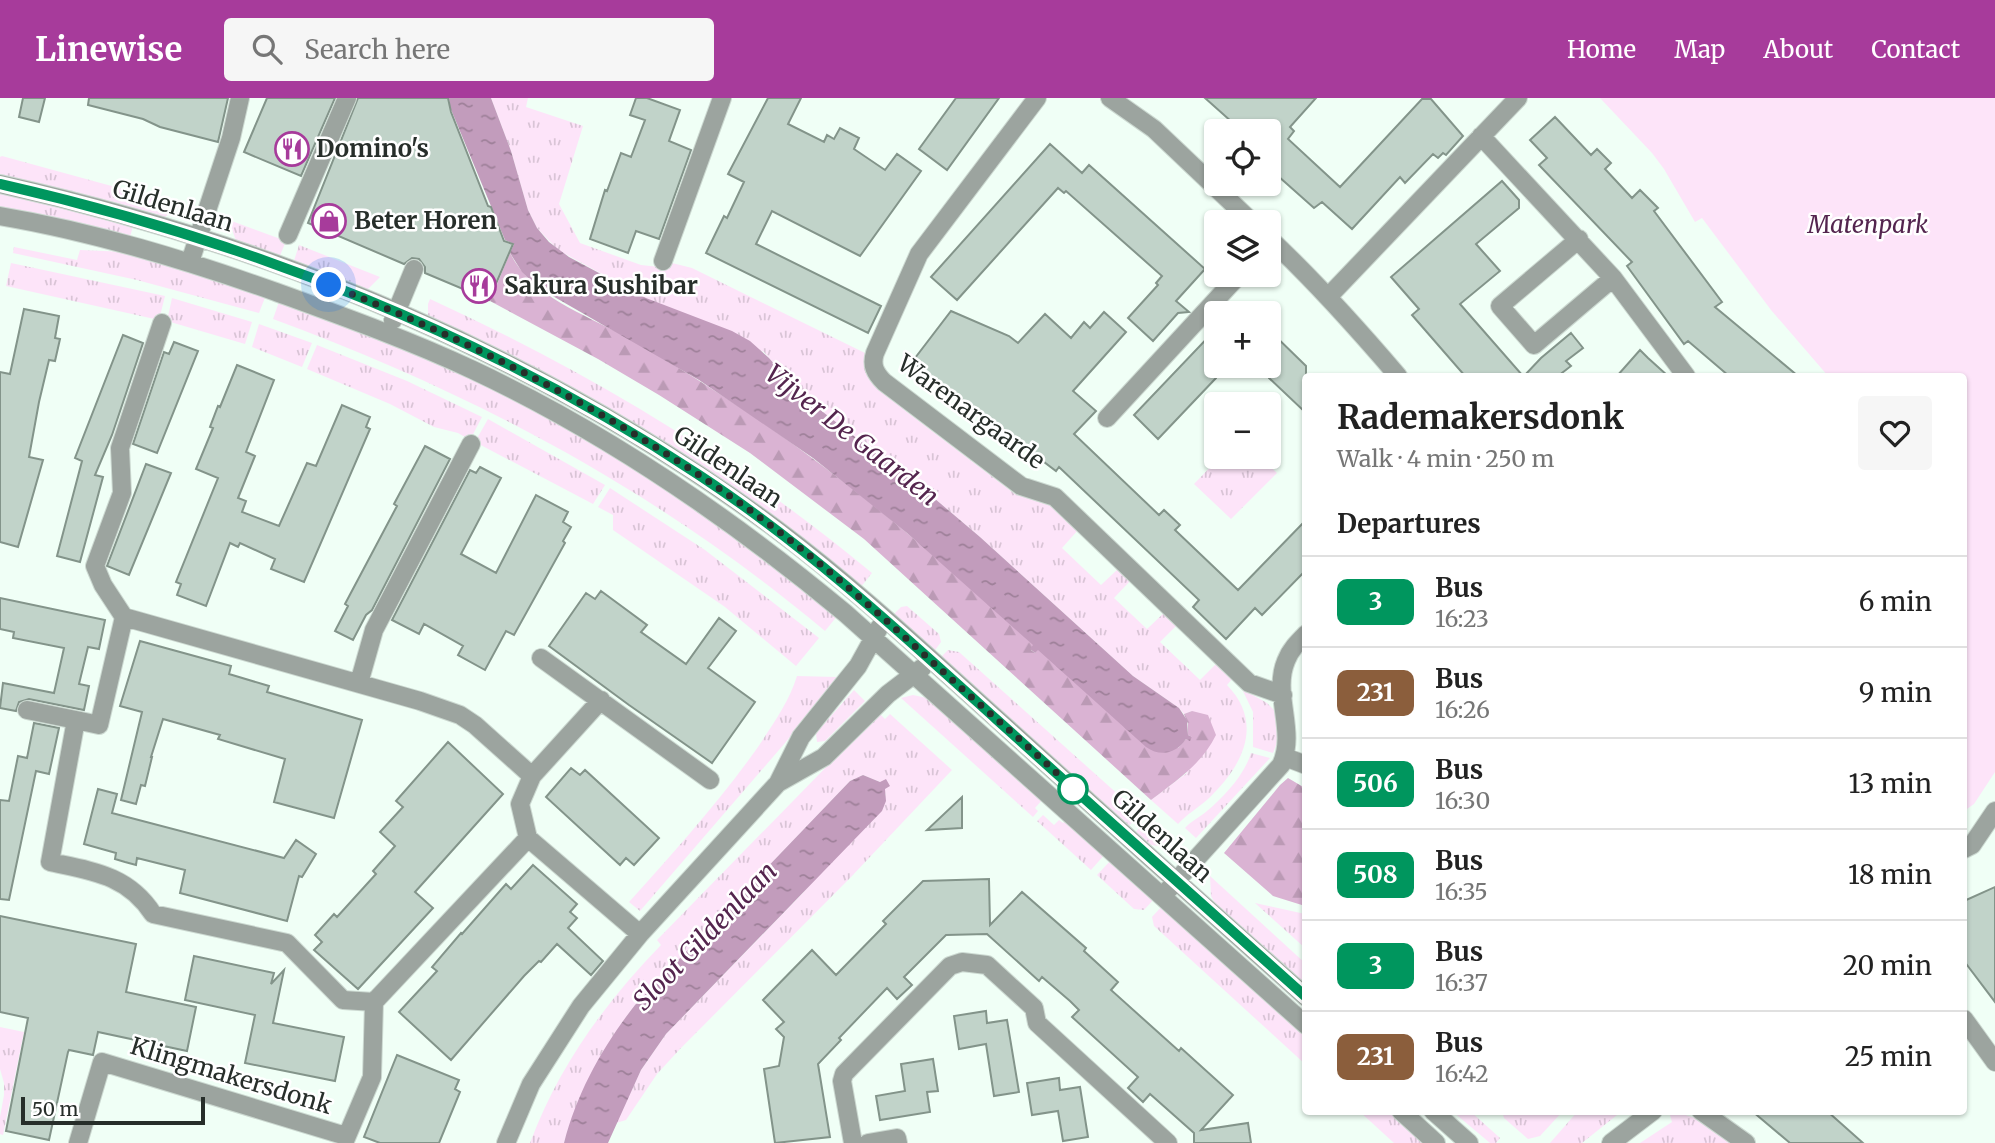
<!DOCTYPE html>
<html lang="en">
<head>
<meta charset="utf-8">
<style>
  :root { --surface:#fff; --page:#f6f6f6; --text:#222; --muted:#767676; --line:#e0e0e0; --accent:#a73b9b }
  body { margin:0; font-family:Merriweather,serif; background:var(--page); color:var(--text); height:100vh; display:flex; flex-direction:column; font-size:26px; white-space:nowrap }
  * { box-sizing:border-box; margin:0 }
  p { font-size:23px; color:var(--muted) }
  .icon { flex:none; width:38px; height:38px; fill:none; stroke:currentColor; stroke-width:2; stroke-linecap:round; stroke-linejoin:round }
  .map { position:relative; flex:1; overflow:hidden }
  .details { position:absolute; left:1302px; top:275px; width:665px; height:742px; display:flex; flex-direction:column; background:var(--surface); border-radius:7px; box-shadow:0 2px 5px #0004 }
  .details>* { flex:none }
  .badge { padding:0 14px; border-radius:10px; font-size:24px; line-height:46px }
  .buttons { position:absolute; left:1204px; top:21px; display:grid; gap:14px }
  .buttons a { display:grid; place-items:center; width:77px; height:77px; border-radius:7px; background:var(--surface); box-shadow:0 2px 5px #0004; font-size:35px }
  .scale { position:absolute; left:21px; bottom:18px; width:184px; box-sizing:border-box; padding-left:7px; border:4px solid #272e2a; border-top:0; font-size:19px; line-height:24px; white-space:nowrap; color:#272e2a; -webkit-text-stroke:5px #fff; paint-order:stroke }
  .you { position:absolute; width:35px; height:35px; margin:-18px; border:5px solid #fff; border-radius:50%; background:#1a73e8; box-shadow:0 0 0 10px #1a73e833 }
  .map>.badge { position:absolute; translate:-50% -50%; box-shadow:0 0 0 4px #fff }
  h2 { padding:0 35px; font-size:26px; line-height:63px }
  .round { display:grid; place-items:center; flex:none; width:74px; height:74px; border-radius:7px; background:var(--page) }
  .summary { display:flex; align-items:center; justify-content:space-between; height:119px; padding:0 35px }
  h1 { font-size:33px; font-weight:700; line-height:52px }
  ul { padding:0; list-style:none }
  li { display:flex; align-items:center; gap:21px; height:91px; padding:0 35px; border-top:2px solid var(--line) }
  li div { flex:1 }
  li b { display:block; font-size:26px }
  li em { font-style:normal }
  li .badge { min-width:77px; font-weight:700; text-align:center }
  header { display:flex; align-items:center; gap:42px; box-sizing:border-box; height:98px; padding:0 35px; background:var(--accent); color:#fff }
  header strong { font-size:33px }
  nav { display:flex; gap:38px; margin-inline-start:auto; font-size:24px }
  .search { width:490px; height:63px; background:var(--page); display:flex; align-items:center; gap:18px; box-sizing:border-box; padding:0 24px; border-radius:7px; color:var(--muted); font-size:26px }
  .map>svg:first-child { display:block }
  .grass { fill:url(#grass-tufts) }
  .forest { fill:url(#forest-firs) }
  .park { fill:#fde4f9 }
  .water { fill:url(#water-ripples) }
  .building { fill:#c1d3c9; stroke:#83948a; stroke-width:2 }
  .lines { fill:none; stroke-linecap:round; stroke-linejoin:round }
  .minor-casing { stroke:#ccd9d1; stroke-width:20 }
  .minor { stroke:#9ca49f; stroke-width:18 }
  .line-casing { stroke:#fff; stroke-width:16 }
  .line { stroke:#00965e; stroke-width:10 }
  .walk { stroke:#272e2a; stroke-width:7; stroke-dasharray:0 12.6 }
  .stop-dot { fill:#fff; stroke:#00965e; stroke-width:3.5 }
  .labels { text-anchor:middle; stroke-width:5; stroke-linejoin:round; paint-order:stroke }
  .poi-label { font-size:24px; font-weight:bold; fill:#272e2a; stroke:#fff; text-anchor:start }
  .street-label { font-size:24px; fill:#272e2a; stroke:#fff }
  .park-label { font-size:24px; font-style:italic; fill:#54254f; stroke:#fff }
  .water-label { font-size:26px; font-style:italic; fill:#54254e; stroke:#fff }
</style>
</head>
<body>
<header>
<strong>Linewise</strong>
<div class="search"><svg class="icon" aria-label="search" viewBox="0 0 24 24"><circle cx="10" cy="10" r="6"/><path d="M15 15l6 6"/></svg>Search here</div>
<nav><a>Home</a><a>Map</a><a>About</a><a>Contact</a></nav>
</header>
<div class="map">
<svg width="1995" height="1045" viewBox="0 0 1995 1045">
  <defs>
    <pattern id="grass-tufts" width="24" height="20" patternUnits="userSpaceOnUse" patternTransform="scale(1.75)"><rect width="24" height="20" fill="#fde4f9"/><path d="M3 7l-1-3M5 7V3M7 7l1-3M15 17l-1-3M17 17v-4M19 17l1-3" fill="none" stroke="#d9c4d6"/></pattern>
    <pattern id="forest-firs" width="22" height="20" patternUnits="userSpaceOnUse" patternTransform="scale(1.75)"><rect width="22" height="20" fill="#dab3d3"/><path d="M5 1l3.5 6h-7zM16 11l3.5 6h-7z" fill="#bb9ab5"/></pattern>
    <pattern id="water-ripples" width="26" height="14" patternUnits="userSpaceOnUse" patternTransform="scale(1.75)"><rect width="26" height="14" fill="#c29cbc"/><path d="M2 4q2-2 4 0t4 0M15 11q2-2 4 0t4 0" fill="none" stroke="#9e8099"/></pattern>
  </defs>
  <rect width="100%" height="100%" fill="#f0fff6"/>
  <path class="grass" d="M491,0H528L526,9L583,28L559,106L580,145L641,167L669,170L672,165L692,170L865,255C860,281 887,293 905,307L903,311L1015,396L1018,393L1052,405L1078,432L1062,450L1101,487L1119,470L1131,482L1114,500L1147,531L1166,513L1178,526L1160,544L1200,582L1216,566L1218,567L1232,581L1227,587C1265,626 1242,669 1208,701C1198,710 1187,716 1178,726L1151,702L1187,675L1192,613L1184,616L1179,610L1133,578L980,439L934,400L801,297L764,254L646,200L558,152L537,130L528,112L511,53Z
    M2,58L181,107L161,122L0,79V59Z
    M0,93L133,128L130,139L0,112Z
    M229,122L286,143L279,160L237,146Z
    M299,147L380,179L367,192L357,188L355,190L293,166Z
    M14,149L77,162L80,152L128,154L266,197L259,215L137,182L13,155Z
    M11,165L165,198L159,222L6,188Z
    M172,200L252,224L245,246L167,223Z
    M280,201L419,255L559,324L689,403L838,517L825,533C658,393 476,296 273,221Z
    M430,201C591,275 736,362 872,475L860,490L812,451L428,219V206Z
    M259,226L312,245L302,269L252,249Z
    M317,247L407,283L482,319L470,342L458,335L434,329L390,306L307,271Z
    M488,321L605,387L593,406L475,344Z
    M1220,359H1260L1277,375L1231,421L1194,386Z
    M610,390L705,452L819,540L796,568L725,509L613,432V417L598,409Z
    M907,508L939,536L941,544L933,555L892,518L901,509Z
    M948,552L959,554L1140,716L1127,730L939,561Z
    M797,578L837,579L785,645L640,813L629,804C675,753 719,704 758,649C773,626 789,604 797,578Z
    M1242,591L1267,605L1276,614L1278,642L1273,655L1253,649V614Z
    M854,592L865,603L825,643L817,644L816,635Z
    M913,597L927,600L1044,700L1035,710L1038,713L1033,719L901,600Z
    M879,615L885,621L890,616L952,672L851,779L680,951L657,976L626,1022L616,1025L641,972L666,936L803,795L886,697L880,684L863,677L850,683L635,907C603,949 579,994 564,1045H530C559,968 604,906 661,847L657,842Z
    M1251,655L1270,660L1196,740L1185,730C1191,723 1200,719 1207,713C1224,699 1245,676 1251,655Z
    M1043,717L1054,727L1059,722L1063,725L1067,721L1106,755L1091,772L1037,723Z
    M1146,722L1174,748V750L1151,747L1134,736Z
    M1112,761L1155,800L1144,812L1134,811L1097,777Z
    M1210,778L1305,865V891L1217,809L1211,798Z
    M1255,805L1305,816V850Z
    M1163,807L1305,936V966L1154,828L1152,819Z
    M0,929L24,934L3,1037L0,1036V1019L4,997V985L0,971Z
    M1359,1013H1391L1426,1045H1394Z
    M1452,1013H1470L1500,1040L1496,1045H1490Z
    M1502,1013H1563L1540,1038L1528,1041L1504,1020Z
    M1578,1013H1622L1582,1045H1550Z
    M1682,1016L1695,1020L1732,1045H1640L1672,1024L1670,1017Z"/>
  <path class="forest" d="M510,155C532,199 583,215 624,238C724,294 819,361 907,435C950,471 992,510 1034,547L1031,552L1035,555L1038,551L1178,650L1186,641L1190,642L1192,639L1188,637V626L1184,616L1192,613L1208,617L1216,637C1202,666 1176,683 1151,702L864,441L750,355L659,297L598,261L490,203Z
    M1288,680L1305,690V808L1273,798L1224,755L1280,687Z"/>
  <path class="park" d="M1600,0H1995V674L1974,706L1964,713V278H1828L1771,212L1702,120L1695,124L1664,71L1652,55Z"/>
  <path class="water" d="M449,0H491L511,53L528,112L537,130L549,144L569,159L646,200L732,233L750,243L769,260L801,297L934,400L980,439L1133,578L1179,610L1187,622L1188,637L1192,639L1190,643L1186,641C1176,656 1160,659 1146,649L1038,552L1035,555L1030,551L1033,547L907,435L813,360L699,282L537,189L522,174L510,155L514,146L505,142L450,9Z
    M863,677L880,684L886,681L890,688L885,691L886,703L882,713L666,936L641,972L608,1045H564C577,994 603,948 635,907L850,683Z"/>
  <path class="building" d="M23,0H45L39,24L19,19Z
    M89,0H228L218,44L160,29L143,21L88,7Z
    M267,0H335L301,78L244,54Z
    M358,0H448L451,14L488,108L491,109L504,143L513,146L489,202L425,175V169L419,161L412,160L404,166L308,125Z
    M636,0H647L680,12L669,43L691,52L659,141L636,133L628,155L590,141L605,92L607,93L621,55L631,59L645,22L630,17Z
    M768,0H801L788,26L824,44L827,37L834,41L840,30L859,40L854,51L885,72L897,56L921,73L860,158L772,113L756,146L881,208L868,235L706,155L724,118L727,120L744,84L728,76Z
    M956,0H999L947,72L919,51Z
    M1205,0H1316L1290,29L1294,33L1288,41L1340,89L1422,1H1431L1463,38L1446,57L1443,55L1438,60L1433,56L1405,85L1400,79L1352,131L1322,104L1314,110L1269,70V33H1242Z
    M1555,19L1591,57L1597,51L1611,65L1605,71L1632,100L1640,92L1658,110L1654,113L1722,204L1715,209L1798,278H1729L1688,243L1684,246L1627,168L1632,164L1539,67L1547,60L1530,42Z
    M1050,46L1082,75L1089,67L1205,171L1176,203L1189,214L1178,215L1153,243L1128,220L1158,187L1156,185L1162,178L1066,93L1064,95L1058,90L957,202L931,179Z
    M1502,83L1519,102V110L1476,146L1500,173L1460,206L1523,278H1465L1412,217L1419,211L1391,179Z
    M24,211L59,218L55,240L60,241L55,263L49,262L39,304L29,359L43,362L18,449L0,444V274L10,276Z
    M951,213L1009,238L1018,245L1045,216L1071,240L1084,224L1090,230L1104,214L1126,234L1073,293L1096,313L1074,336L1159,417L1164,412L1180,427L1175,432L1238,492L1306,422V472L1262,517L1255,510L1226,541L1193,509L1199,502L1059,369L1056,373L912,264Z
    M1216,231V280L1158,341L1134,317Z
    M1269,232L1306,268V315L1269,280Z
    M1571,235L1583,250L1566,263L1571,268L1558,278H1524L1541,260Z
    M123,237L143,245L112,337L95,377L103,379L80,464L57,458L82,363L75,360Z
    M174,244L198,253L157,355L133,346L164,254L169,256Z
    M1640,252L1648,260L1668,278H1617Z
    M237,267L274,282L246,354L255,358L238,400L246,403L242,414L279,428L307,365L316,368L342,307L370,319L366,329L370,331L304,484L271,471L275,461L240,445L238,449L230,445L206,508L177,497L181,486L176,484L218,380L196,371L213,330L210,329L218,308L220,309Z
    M425,348L450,361L372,512L366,517L353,542L335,533L348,508L345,506L397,408L394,406Z
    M146,366L171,375L129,477L107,468Z
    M480,369L501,380L461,456L496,475L536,397L568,414L563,424L571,429L563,443L565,445L514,537L506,533L485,572L458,557L463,548L424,526L419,536L392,522L470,372L476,375Z
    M601,493L647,527L641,534L686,566L719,520L736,533L708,570L755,604L712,665L629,607L549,548L586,495L595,501Z
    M0,500L105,522L99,551L88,549L79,586L89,588L84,612L29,601L19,604L16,613L0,610L3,585L54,595L64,550L13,540L14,534L0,531Z
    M140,543L231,568L229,576L269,588L267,594L362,622L334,720L274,704L285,661L218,641L220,637L163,621L151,659H152L145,688L141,687L136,706L121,702L142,614L120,608Z
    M34,625L59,630L49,676L36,673L9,802L0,801V702L9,703L18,658L27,660Z
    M448,644L503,696L415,794L433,810L358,891L314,852L322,844L315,837L334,816L337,819L376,776L373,773L395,748L380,734L403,709L396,703Z
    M571,670L580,677L585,672L659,740L634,767L626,760L620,767L546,699Z
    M98,691L117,696L112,715L284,760L296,742L316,756L302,779L299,778L287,823L180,795L185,772L137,760L136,767L125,764L115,761L116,755L84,746Z
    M962,699V730L927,732Z
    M533,767L577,806L570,814L577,820L568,830L603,863L591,877L557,846L541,864L539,863L524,878L451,962L399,914L437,873L432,869L461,835L462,836L506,786L511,791Z
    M989,781L990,827L1022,794L1086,850L1084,853L1118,884L1111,892L1179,953L1181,950L1233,997L1201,1032L1248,1025L1251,1045H1194V1035L1150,996L1143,1004L1128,990L1138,979L1072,919L1079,912L1070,903L1042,879L1039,883L987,836L946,837L904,879L912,887L897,901L887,890L839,940L841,942L818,966L830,1039L775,1045L764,971L779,968L784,939L776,931L784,924L763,902L812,852L836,877L886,826L883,823L923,783Z
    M1995,789V904L1964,863V803Z
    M0,818L136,846L126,894L196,909L187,953L98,934L93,957L69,952L68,954L49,1042L6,1033L28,920L0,914Z
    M194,858L274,875L271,886L284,872L273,925L344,939L335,983L245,965L255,917L185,902Z
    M986,913L987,925L1007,922L1019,994L994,998L986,946L959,951L954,918Z
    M397,957L459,982L455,991L460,994L439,1045H380L364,1039Z
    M933,961L938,993L927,994L930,1014L880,1022L876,998L905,993L901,966Z
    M1059,980L1060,992L1080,989L1088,1039L1063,1043L1058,1013L1032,1017L1027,985Z
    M1752,1013H1827L1863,1045H1790Z"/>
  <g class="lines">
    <g class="minor-casing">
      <path id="minor" d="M1037,0L919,156L875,255C871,267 875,275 884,284L1021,388L1055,399L1249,585L1283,597
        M1110,0L1154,31L1252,124
        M1481,38L1613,180L1686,278
        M0,86C277,147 548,262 776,431C858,492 932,563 1008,631C1107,721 1206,810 1306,899
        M0,118C95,134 186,162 276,194C342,218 409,242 473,272C607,335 732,421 845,515L1306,927
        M288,137L347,0
        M1269,140C1315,183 1357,230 1398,278
        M1579,141L1500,208L1534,247L1613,180
        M663,163L722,0
        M190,164L231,40L240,0
        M1328,199L1518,0
        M393,222L414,171
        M1107,320L1239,177
        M124,519L103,487L95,468L122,395L120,350L162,225
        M541,560L710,682
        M359,585L374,532L471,346
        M27,612L76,622
        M1285,659L1306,667
        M532,678L601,602
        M778,685L824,659L888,596L922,570
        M1964,751L1972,747L1995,713
        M1168,792L1281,667C1297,633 1272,596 1286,563C1290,552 1298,544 1306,536
        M374,904L343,902L287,845L153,816C128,777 92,773 50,764L76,622L99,627L124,519L420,603L460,617L475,627L532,678L520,706L528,740
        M1964,921L1995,964
        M1401,1013L1436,1045
        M1433,1013L1469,1045
        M1701,1013L1746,1045
        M78,1045L102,964L346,1038
        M344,1045L372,979L374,904L528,740L640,836
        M506,1045L531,986L581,908L640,836L778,685L801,639L858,568L879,530
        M853,1045L842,983L844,976L950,868L962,864L987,867L1034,910L1037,925L1168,1045
        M868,1045L897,1040L898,1045
        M1611,1045L1653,1013"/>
    </g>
    <use href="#minor" class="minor"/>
  </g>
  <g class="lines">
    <g class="line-casing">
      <path id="line" d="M0,86C246,142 488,237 699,377C807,448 901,535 996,621C1099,714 1202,806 1306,899"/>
    </g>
    <use href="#line" class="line"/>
    <path class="walk" d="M329,187C487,249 642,330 778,433C842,481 900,535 959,588C997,622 1037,655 1073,691"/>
  </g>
  <defs>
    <g id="restaurant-ring" transform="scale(1.75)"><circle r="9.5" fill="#fff" stroke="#a73b9b" stroke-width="1.5"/><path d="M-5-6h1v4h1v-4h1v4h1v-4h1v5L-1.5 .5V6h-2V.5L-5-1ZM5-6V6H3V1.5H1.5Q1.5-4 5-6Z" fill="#a73b9b"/></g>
    <g id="shop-ring" transform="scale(1.75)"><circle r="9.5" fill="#fff" stroke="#a73b9b" stroke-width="1.5"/><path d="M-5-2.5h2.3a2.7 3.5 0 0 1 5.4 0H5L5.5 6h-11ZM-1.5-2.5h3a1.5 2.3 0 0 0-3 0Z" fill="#a73b9b"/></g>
  </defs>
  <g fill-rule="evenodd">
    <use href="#restaurant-ring" x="292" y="51"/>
    <use href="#shop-ring" x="329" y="123"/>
    <use href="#restaurant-ring" x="479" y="188"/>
  </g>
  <circle class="stop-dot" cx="1073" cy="691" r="14"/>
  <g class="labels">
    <g class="poi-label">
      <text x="316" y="59">Domino's</text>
      <text x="354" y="131">Beter Horen</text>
      <text x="504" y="196">Sakura Sushibar</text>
    </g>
    <g class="street-label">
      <text transform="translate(173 108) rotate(17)" y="8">Gildenlaan</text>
      <text transform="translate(971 314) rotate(36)" y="8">Warenargaarde</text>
      <text transform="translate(728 369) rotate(34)" y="8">Gildenlaan</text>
      <text transform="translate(1162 738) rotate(42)" y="8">Gildenlaan</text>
      <text transform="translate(231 978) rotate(17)" y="8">Klingmakersdonk</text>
    </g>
    <g class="park-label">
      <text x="1868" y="135">Matenpark</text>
    </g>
    <g class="water-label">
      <text transform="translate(852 337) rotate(38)" y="9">Vijver De Gaarden</text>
      <text transform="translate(705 838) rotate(-46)" y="9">Sloot Gildenlaan</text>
    </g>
  </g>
</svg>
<div class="buttons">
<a><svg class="icon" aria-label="locate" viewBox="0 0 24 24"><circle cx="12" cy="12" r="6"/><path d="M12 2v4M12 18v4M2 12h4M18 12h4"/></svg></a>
<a><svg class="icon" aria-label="layers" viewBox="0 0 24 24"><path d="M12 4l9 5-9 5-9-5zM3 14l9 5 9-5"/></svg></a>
<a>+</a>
<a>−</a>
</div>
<div class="scale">50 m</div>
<div class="you" style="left:329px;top:187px"></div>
<section class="details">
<div class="summary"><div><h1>Rademakersdonk</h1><p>Walk · 4 min · 250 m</p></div><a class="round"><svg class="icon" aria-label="heart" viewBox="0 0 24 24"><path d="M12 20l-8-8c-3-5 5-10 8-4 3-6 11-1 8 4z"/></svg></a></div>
<h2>Departures</h2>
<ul>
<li><span class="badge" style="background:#00965e;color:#fff">3</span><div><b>Bus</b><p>16:23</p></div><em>6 min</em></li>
<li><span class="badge" style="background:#8b5e3c;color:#fff">231</span><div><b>Bus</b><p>16:26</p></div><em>9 min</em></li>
<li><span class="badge" style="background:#00965e;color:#fff">506</span><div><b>Bus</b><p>16:30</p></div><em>13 min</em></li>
<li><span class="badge" style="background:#00965e;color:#fff">508</span><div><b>Bus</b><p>16:35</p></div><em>18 min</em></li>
<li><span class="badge" style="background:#00965e;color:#fff">3</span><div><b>Bus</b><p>16:37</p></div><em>20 min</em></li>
<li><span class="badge" style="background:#8b5e3c;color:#fff">231</span><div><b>Bus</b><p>16:42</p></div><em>25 min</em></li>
</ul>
</section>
</div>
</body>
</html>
